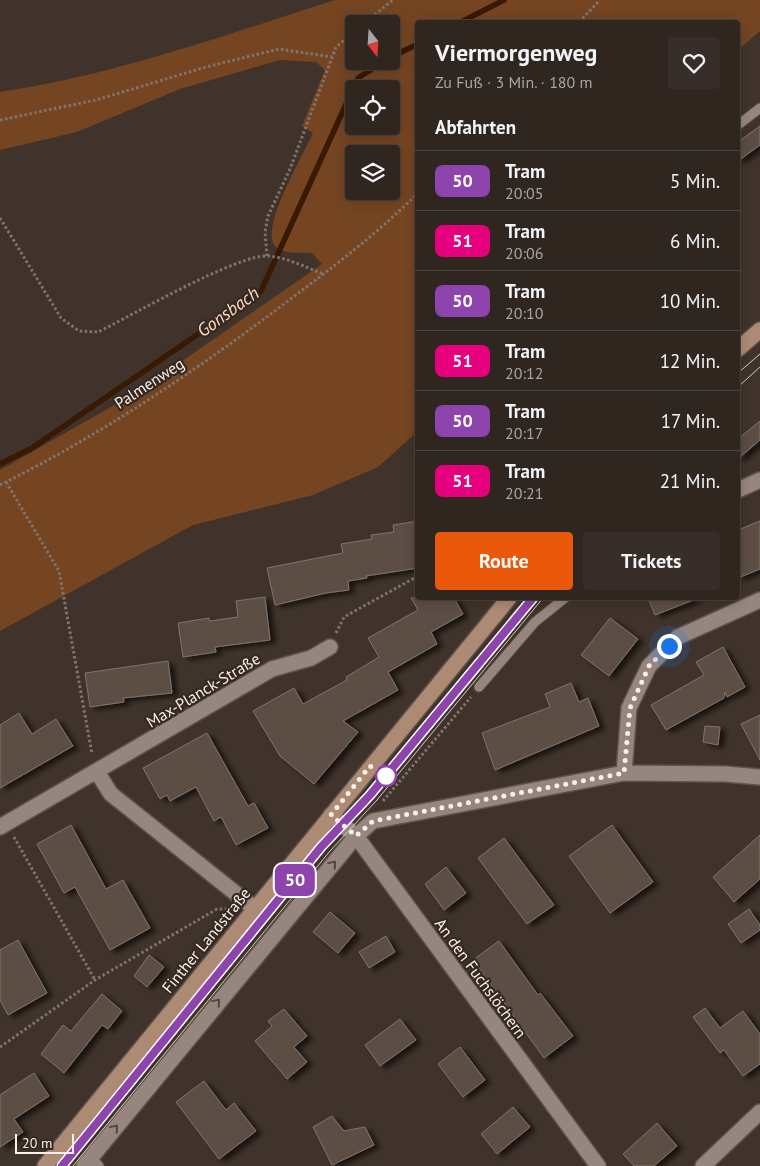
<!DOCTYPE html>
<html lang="de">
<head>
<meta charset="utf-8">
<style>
  :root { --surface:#302620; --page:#382e29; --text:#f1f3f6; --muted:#a8a5a5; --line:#4b433e; --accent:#ea580c }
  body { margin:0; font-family:"PT Sans",sans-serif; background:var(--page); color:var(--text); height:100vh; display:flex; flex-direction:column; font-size:19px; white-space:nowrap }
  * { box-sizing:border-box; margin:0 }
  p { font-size:16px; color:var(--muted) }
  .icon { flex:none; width:28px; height:28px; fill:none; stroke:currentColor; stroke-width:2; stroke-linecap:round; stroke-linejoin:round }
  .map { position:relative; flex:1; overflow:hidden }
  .panel { position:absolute; left:415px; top:20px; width:325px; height:580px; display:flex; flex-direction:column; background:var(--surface); border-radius:5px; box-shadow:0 2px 12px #0003,0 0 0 1px var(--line) }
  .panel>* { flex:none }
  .badge { padding:0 10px; border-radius:8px; font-size:18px; line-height:32px }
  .needle { width:32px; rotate:163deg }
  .tools { position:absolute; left:345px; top:15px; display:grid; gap:10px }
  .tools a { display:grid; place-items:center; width:55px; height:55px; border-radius:5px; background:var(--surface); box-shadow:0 2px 12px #0003,0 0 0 1px var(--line); font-size:25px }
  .scale { position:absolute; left:15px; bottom:12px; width:59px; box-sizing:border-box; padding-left:5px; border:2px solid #f9f0eb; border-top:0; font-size:14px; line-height:18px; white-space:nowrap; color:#f9f0eb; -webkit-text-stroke:4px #362921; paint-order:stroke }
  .you { position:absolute; width:25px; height:25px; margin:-12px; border:4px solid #fff; border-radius:50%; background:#1a73e8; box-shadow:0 0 0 8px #1a73e833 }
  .map>.badge { position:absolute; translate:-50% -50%; box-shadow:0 0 0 2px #fff }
  h2 { padding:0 20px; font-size:19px; line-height:45px }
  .round { display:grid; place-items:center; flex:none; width:52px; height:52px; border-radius:5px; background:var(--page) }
  .headline { display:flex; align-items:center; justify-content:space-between; height:85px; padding:0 20px }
  h1 { font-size:24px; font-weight:700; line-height:38px }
  .button { display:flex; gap:10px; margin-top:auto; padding:10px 20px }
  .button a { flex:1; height:58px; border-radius:5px; background:var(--accent); color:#fff; font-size:20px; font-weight:700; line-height:58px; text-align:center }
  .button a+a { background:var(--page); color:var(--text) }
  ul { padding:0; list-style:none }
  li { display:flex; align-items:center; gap:15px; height:60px; padding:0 20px; border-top:1px solid var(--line) }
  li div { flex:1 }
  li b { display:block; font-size:19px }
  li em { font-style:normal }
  li .badge { min-width:55px; font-weight:700; text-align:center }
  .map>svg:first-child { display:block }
  .green { fill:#754522; fill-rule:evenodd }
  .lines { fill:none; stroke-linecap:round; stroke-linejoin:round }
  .stream { stroke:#381901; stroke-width:5.5 }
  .building { fill:#5b4d45; stroke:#83746b; filter:url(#shadow) }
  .lane-casing { stroke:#5e524b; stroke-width:11 }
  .street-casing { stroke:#5e524b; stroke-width:18 }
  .secondary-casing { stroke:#5e524b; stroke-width:18 }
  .path { stroke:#80746d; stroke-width:3; stroke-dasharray:2.5 2.5; stroke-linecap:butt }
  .lane { stroke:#96867d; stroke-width:9 }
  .street { stroke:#96867d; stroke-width:15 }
  .secondary { stroke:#ad8a73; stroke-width:15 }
  .tram { stroke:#d6ccc6; stroke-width:1 }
  .oneway { stroke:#53453d }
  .line-casing { stroke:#fff; stroke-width:11 }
  .line { stroke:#8e44ad; stroke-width:8 }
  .walk { stroke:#f9f0eb; stroke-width:5; stroke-dasharray:0 9 }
  .stop-dot { fill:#fff; stroke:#8e44ad; stroke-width:2.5 }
  .labels { text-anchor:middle; stroke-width:4.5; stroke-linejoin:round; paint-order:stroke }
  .street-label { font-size:16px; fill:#f9f0eb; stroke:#362921 }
  .water-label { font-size:18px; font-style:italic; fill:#ffd9c2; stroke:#362921 }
</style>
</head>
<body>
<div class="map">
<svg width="760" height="1166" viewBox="0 0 760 1166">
  <defs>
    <filter id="shadow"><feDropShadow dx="5.5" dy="3" stdDeviation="2.5" flood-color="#0009"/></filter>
  </defs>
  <rect width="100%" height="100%" fill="#40332b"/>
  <path class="green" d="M335,0H760V31L738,50V22H418L417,432L378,467L313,495L193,525L0,631V470L139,391L322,264L312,253C302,252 282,255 275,246C259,229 304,154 313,133L302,126L325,70L316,62L280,60L180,89L77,132L0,150V92C115,75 225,35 335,0ZM354,24H391V61H354ZM354,89H391V126H354ZM354,154H391V191H354Z"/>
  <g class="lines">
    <path class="stream" d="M461,22L504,0
      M391,57L418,44
      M0,464L32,448L261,291L358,78L385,61"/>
  </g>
  <path class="building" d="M760,126V145L738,161V142Z
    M760,421V440L738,459V439Z
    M418,521V568L366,576L367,578L348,581L349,590L326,593L275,605L267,568L343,553L341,544L372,539L371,535L394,532L393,525Z
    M760,521V569L738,578V530Z
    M265,597L270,640L215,647L216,652L183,657L178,623L209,618L210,621L238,617L236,601Z
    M411,598H454L463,614L431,632L437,644L388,672L398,690L343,721L358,732L314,784L280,756L253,711L294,688L303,704L347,680L346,677L379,657L368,638L418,610Z
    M648,598H695L696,599L655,615Z
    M610,618L638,639L609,676L581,655Z
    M723,647L745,687L727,697L725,692L724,698L666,730L651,705L704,675L696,662Z
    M168,661L172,693L123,698L124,702L90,707L85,673Z
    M571,683L579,702L588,698L599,726L495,770L482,733L550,707L545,694Z
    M19,713L32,734L56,719L73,746L0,788V725Z
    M760,715V760L741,724Z
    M705,726L720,727L718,745L703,742Z
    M207,733L248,806L254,803L268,828L236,845L221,817L214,821L196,787L170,801L167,795L160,799L143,768Z
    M71,825L106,889L123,880L150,928L110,950L75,887L64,893L37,844Z
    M612,825L653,882L610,913L569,856Z
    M760,835V879L734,902L713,877Z
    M504,838L554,905L527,924L478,858Z
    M446,867L466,893L444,910L425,884Z
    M749,909L760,925V930L741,943L728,924Z
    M330,912L355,933L338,953L313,932Z
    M386,936L395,952L369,968L359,952Z
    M18,940L47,993L8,1015L0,1000V950Z
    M499,941L538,995L540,993L573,1036L544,1058L473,960Z
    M149,955L164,967L147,987L134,976Z
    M102,994L122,1011L108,1029L102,1025L64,1073L41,1054L63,1025L71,1031Z
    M705,1008L720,1028L743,1011L760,1034V1064L743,1076L724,1050L720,1053L693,1017Z
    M284,1009L307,1036L294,1047L307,1062L287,1079L255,1041L272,1026L268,1021Z
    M400,1019L416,1040L380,1066L365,1045Z
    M460,1047L485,1080L463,1097L438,1064Z
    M34,1073L49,1096L14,1119L23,1132L0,1147V1095Z
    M204,1081L226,1110L234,1103L256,1131L219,1159L176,1102Z
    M513,1107L530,1127L497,1154L481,1134Z
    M332,1116L344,1131L365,1127L374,1145L332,1165L313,1127Z
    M657,1123L677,1146L654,1166H634L623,1154Z"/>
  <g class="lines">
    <g class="lane-casing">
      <path id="lane" d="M738,125L760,108
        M479,687L535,622L565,598
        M91,1157L99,1166"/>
    </g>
    <g class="street-casing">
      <path id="street" d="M738,490L760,480
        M97,772L111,794L254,908
        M624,773L629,708L649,666L678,637L760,600
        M331,815L356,836L598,1166
        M0,827L272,669L311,658L330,647
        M84,1166L356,836L373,821L624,773L726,774L760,777
        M703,1166L760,1112"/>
    </g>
    <g class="secondary-casing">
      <path id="secondary" d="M738,349L760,330
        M45,1166L509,598"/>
    </g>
    <path class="path" d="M579,22L600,0
      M363,24L393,0
      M0,120L96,100L206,67L279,49L332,57
      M0,218L61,318L79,331L98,332C131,316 239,253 269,256C287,258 306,267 323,274
      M267,256L265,232L268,216L290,169L336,47L354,32
      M6,482L59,571L92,754
      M0,485C101,435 194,372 284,304C330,269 376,235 418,193
      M336,633L344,617L418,576
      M383,801L471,697
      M14,837L95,980
      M0,1047L95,980L217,909H226"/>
    <use href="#lane" class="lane"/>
    <use href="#street" class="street"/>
    <use href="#secondary" class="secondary"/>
    <path class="tram" d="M738,373L760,354
      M738,387L760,367
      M62,1166L321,847L370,795L533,598
      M73,1166L330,851L377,800L543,598"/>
  </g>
  <defs><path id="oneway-chevron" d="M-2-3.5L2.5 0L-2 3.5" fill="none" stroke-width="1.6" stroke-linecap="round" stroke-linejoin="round" transform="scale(1.25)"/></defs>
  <g class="oneway">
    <use href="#oneway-chevron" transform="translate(333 864) rotate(-50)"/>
    <use href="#oneway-chevron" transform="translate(217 1002) rotate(-50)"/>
    <use href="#oneway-chevron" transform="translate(115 1128) rotate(-50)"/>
  </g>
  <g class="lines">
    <g class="line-casing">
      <path id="line" d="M62,1166L321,847L370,795L533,598"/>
    </g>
    <use href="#line" class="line"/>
    <path class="walk" d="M386,776L370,766L331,815L356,836L373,821L624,773L630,708L649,666L669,646"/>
  </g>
  <circle class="stop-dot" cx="386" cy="776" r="10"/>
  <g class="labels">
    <g class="street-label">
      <text transform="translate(149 383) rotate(-33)" y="6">Palmenweg</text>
      <text transform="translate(203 690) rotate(-31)" y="6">Max-Planck-Straße</text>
      <text transform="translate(206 940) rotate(-51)" y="6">Finther Landstraße</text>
      <text transform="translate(481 978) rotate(54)" y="6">An den Fuchslöchern</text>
    </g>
    <g class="water-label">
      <text transform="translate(228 312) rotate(-36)" y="6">Gonsbach</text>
    </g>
  </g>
</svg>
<div class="tools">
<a><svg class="needle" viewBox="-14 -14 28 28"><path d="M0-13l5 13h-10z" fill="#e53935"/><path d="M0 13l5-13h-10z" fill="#a8a5a5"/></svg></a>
<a><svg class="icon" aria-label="locate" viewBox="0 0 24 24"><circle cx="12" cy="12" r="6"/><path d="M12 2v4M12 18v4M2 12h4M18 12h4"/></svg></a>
<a><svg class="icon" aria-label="layers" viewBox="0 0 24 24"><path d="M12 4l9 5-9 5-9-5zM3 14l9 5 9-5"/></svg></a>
</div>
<div class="scale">20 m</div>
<div class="you" style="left:669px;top:646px"></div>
<b class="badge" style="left:295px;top:880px;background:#8e44ad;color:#fff">50</b>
<section class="panel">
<div class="headline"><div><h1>Viermorgenweg</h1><p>Zu Fuß · 3 Min. · 180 m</p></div><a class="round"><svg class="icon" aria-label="heart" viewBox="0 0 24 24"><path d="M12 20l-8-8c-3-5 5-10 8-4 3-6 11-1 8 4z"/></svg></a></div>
<h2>Abfahrten</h2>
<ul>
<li><span class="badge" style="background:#8e44ad;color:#fff">50</span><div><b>Tram</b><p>20:05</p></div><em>5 Min.</em></li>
<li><span class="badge" style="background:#e6007e;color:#fff">51</span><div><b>Tram</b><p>20:06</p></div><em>6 Min.</em></li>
<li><span class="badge" style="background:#8e44ad;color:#fff">50</span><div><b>Tram</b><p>20:10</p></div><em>10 Min.</em></li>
<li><span class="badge" style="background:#e6007e;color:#fff">51</span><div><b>Tram</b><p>20:12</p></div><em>12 Min.</em></li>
<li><span class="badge" style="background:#8e44ad;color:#fff">50</span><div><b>Tram</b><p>20:17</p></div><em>17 Min.</em></li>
<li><span class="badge" style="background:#e6007e;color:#fff">51</span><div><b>Tram</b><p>20:21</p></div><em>21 Min.</em></li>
</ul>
<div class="button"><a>Route</a><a>Tickets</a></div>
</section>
</div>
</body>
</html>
